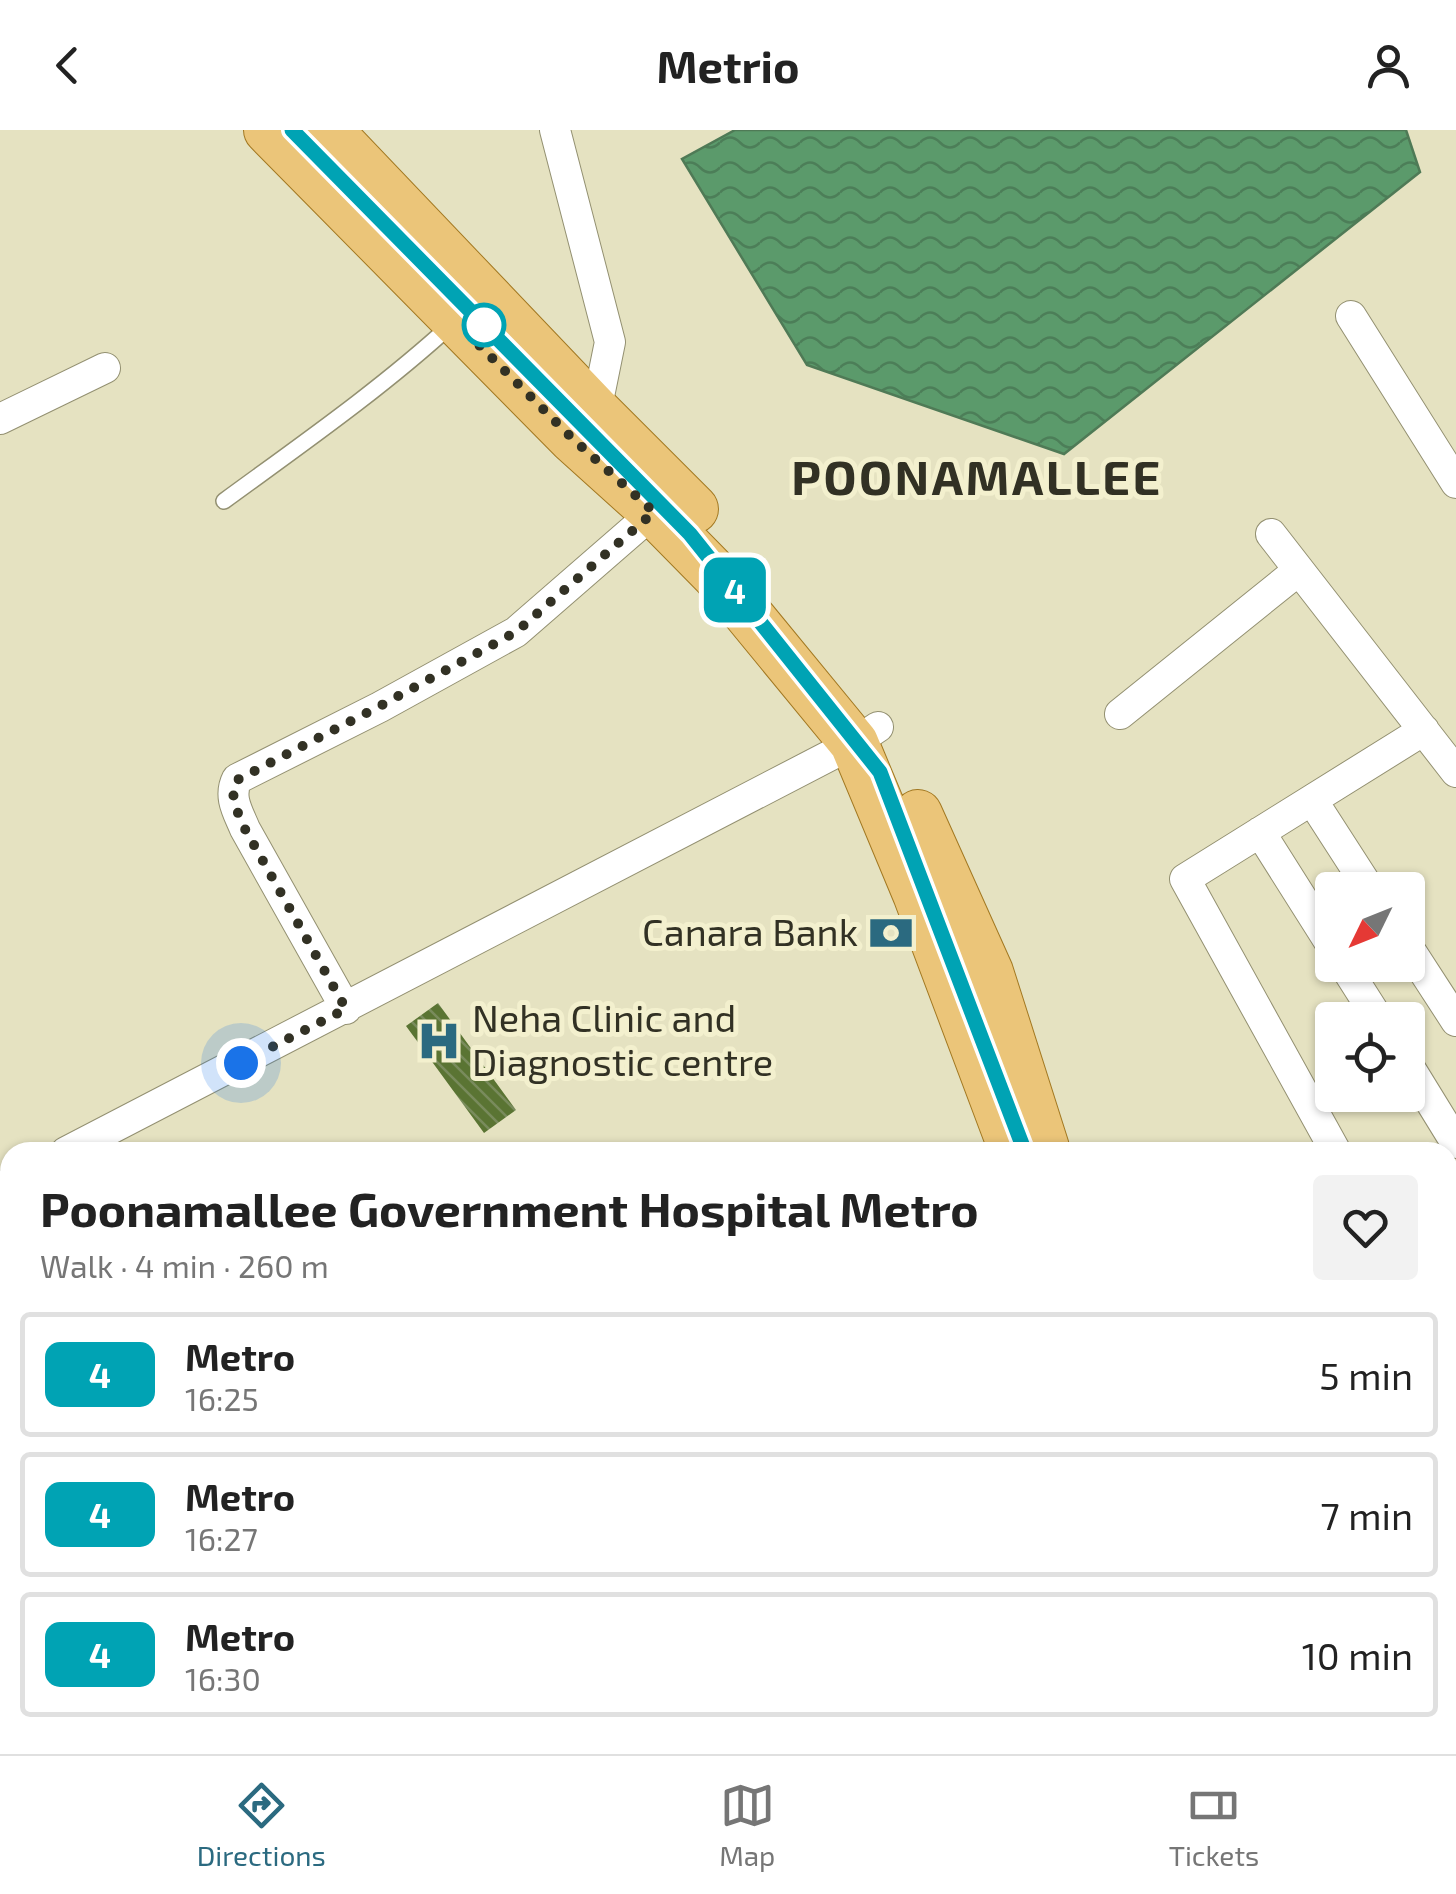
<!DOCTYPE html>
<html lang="en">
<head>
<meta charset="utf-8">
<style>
  :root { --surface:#fff; --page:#f2f2f2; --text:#222; --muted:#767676; --line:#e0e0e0; --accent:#2b6a80 }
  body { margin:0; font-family:"Exo 2",sans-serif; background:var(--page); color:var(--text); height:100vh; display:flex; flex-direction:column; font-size:38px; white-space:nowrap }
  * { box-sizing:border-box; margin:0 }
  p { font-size:32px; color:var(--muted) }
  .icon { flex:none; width:55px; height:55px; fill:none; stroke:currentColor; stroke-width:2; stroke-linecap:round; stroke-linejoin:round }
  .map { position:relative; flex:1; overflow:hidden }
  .sheet { position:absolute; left:0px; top:1012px; width:1458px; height:612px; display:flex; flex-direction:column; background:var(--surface); border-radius:30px 30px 0 0; box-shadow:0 2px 8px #0004 }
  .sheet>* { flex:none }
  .badge { padding:0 20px; border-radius:15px; font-size:35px; line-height:65px }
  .needle { width:65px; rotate:227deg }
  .controls { position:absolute; left:1315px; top:742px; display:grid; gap:20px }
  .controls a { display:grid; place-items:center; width:110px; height:110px; border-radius:10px; background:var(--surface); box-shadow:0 2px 8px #0004; font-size:50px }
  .you { position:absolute; width:50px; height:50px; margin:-25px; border:8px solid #fff; border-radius:50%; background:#1a73e8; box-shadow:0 0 0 15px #1a73e833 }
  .map>.badge { position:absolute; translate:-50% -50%; box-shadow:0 0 0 5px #fff }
  .round { display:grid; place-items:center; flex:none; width:105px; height:105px; border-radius:10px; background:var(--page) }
  .head { display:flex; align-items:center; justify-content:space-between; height:170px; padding:0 40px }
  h1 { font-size:48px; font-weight:700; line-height:75px }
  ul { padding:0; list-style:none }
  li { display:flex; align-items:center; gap:30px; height:125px; margin:0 20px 15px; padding:0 20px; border:5px solid var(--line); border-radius:10px }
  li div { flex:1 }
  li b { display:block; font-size:38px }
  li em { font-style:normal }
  li .badge { min-width:110px; font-weight:700; text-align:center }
  header { display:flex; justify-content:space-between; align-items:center; height:130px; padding:0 40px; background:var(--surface); font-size:45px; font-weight:700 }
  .tabs { display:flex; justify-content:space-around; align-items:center; height:140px; border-top:2px solid var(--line); background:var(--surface); font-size:28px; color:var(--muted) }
  .tabs a { display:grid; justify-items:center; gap:5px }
  .tabs .active { color:var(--accent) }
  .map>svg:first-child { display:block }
  .water { fill:url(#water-waves); stroke:#4f7a56; stroke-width:2.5 }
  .building { fill:url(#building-back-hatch) }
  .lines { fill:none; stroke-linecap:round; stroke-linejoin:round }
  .lane-casing { stroke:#939071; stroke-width:18 }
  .street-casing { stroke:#939071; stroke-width:32 }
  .secondary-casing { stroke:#939071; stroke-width:45 }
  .primary-casing { stroke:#a27821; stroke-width:50 }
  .lane { stroke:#fff; stroke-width:15 }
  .street { stroke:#fff; stroke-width:30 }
  .secondary { stroke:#f5e2bc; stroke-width:42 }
  .primary { stroke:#ebc579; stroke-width:48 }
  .rail-casing { stroke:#5d5c4a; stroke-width:11 }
  .rail { stroke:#f3f0ce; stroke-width:8; stroke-dasharray:22; stroke-linecap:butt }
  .line-casing { stroke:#fff; stroke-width:22 }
  .line { stroke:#00a3b4; stroke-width:15 }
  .walk { stroke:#323124; stroke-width:10; stroke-dasharray:0 18 }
  .stop-dot { fill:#fff; stroke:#00a3b4; stroke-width:5 }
  .labels { text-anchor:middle; stroke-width:10; stroke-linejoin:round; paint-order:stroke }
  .poi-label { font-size:38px; fill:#323124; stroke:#f3f0ce; text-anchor:end }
  .district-label { font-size:48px; font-weight:bold; letter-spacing:2.5px; fill:#323124; stroke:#f3f0ce }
</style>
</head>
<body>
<header><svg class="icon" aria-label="back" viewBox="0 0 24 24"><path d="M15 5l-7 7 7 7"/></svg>Metrio<svg class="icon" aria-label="person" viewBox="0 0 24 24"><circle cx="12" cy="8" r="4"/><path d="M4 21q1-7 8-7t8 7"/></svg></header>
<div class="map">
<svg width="1456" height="1624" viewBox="0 0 1456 1624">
  <defs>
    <pattern id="water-waves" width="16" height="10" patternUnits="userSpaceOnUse" patternTransform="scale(2.5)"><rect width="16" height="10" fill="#5b9a6b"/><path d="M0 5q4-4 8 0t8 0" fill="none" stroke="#4c7e58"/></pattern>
    <pattern id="building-back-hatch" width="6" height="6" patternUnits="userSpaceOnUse" patternTransform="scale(2.5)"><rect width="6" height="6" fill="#5a7433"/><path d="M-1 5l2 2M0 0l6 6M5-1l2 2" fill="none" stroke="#798b5c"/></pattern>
  </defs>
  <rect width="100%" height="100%" fill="#e5e2c1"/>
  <path class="water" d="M735,0H1406L1420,42L1064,324L807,235L682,29Z"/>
  <path class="building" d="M438,873L516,980L484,1003L406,896Z
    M1188,1615H1270L1277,1624H1176Z"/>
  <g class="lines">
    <g class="lane-casing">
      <path id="lane" d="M224,371C302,314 381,259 452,194"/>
    </g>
    <g class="street-casing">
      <path id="street" d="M555,0L610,212L596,281L588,291
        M1351,186L1456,353
        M0,289L105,238
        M1271,404L1456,642
        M1120,584L1299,440
        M1312,670L1370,760
        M1260,702L1332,816
        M1408,817L1456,891
        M1344,835L1379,890
        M346,879L245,699C238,682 228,667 237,649L380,577L516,502L654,382
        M1408,935L1456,1013
        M66,1022L854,613L878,597
        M1336,1022L1185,749L1424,600
        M0,1058L10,1053
        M1448,1182L1456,1177
        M1448,1295L1456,1310
        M0,1396L10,1385
        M0,1554L10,1547
        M1448,1573L1456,1567
        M0,1615L10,1624
        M140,1617L149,1624
        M547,1624L556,1615
        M882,1624L892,1615
        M1385,1624L1396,1615"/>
    </g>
    <g class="secondary-casing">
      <path id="secondary" d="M0,1282L10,1296
        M270,1615L277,1624"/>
    </g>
    <g class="primary-casing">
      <path id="primary" d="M268,0L573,309L654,382L716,445L854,613L917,764L1014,1022
        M328,0L596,281L694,379
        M918,684L989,842L1045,1018
        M1304,1615L1310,1624
        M1346,1615L1353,1624"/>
    </g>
    <use href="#lane" class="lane"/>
    <use href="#street" class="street"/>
    <use href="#secondary" class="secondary"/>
    <use href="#primary" class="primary"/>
    <g class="rail-casing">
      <path id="rail" d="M292,0L691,404L880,642L1025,1022
        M1330,1615L1336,1624"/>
    </g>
    <use href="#rail" class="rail"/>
  </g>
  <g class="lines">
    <g class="line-casing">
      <path id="line" d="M292,0L690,404L880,642L1025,1022"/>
    </g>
    <use href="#line" class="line"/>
    <path class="walk" d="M241,933L346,879L245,699C238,682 228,667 237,650L380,576L516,502L654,382L573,309L479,215L484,195"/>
  </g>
  <defs>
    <g id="bank-bare" transform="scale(3.45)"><path d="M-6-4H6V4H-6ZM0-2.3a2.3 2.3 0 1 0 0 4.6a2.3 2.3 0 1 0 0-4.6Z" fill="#2b6a80" stroke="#f3f0ce" stroke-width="2.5" paint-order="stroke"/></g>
    <g id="hospital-bare" transform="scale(3.45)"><path d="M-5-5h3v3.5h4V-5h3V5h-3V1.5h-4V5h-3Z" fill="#2b6a80" stroke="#f3f0ce" stroke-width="2.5" paint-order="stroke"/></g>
  </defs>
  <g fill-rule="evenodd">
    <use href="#bank-bare" x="891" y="803"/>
    <use href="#hospital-bare" x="439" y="911"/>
  </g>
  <circle class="stop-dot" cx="484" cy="195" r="20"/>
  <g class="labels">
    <g class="poi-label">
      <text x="858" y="816">Canara Bank</text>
      <text x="472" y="902" text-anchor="start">Neha Clinic and<tspan x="472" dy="44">Diagnostic centre</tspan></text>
    </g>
    <g class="district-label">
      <text x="977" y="365">POONAMALLEE</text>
    </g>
  </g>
</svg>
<div class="controls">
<a><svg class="needle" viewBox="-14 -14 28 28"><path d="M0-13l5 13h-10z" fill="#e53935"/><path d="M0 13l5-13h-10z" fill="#767676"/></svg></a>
<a><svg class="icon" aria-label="locate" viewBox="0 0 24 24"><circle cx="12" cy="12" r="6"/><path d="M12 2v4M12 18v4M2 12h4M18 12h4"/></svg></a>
</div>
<div class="you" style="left:241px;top:933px"></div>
<b class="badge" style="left:735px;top:460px;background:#00a3b4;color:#fff">4</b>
<section class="sheet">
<div class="head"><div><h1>Poonamallee Government Hospital Metro</h1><p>Walk · 4 min · 260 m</p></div><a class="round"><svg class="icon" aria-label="heart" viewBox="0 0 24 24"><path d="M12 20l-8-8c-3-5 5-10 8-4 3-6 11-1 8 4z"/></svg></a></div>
<ul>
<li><span class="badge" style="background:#00a3b4;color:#fff">4</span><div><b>Metro</b><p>16:25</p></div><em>5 min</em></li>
<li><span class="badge" style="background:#00a3b4;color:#fff">4</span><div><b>Metro</b><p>16:27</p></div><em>7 min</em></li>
<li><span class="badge" style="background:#00a3b4;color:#fff">4</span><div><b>Metro</b><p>16:30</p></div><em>10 min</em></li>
</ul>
</section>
</div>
<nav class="tabs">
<a class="active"><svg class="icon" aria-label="directions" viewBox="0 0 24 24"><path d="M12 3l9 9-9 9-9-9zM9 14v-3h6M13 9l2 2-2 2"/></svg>Directions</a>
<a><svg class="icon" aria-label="map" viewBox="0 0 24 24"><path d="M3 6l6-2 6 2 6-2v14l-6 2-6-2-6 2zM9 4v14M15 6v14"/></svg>Map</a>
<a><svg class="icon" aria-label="tickets" viewBox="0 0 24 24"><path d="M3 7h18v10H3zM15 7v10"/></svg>Tickets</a>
</nav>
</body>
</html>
